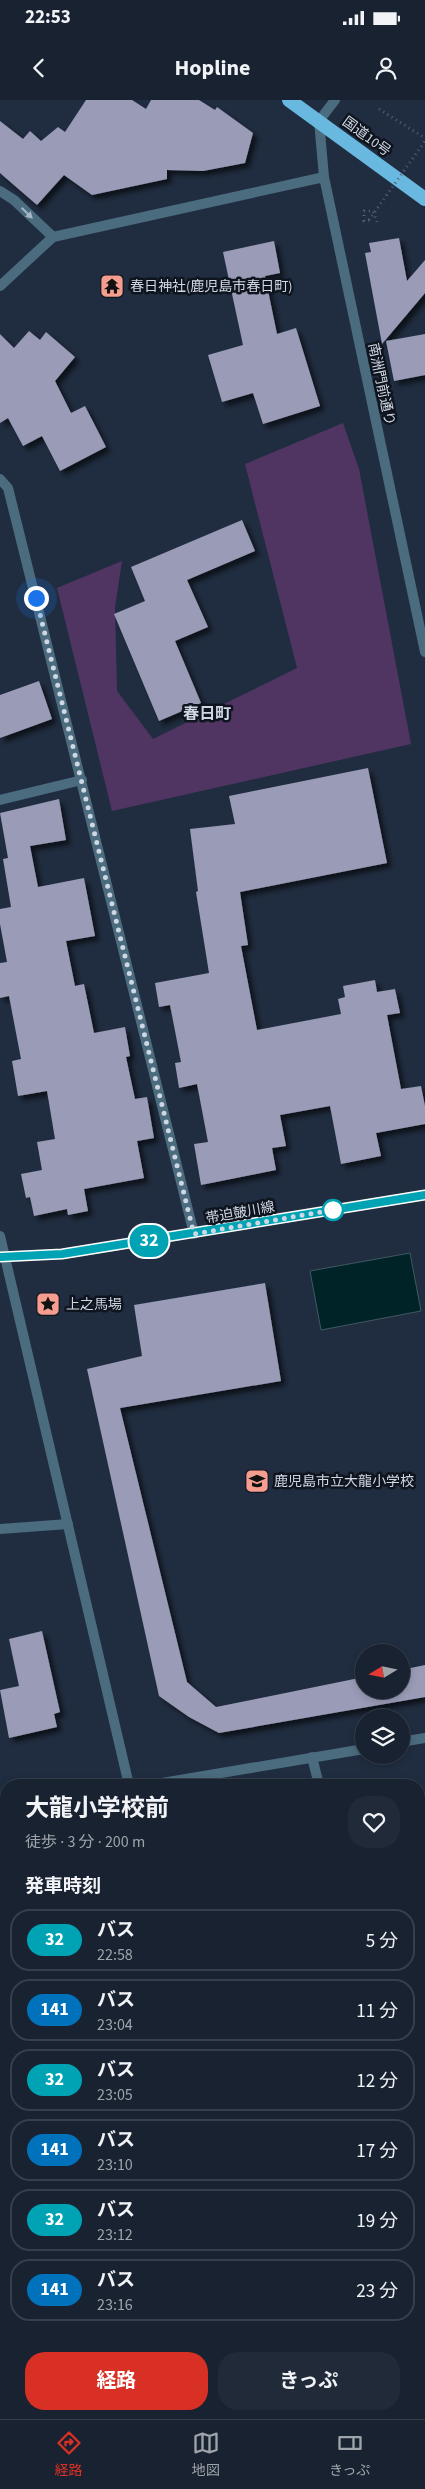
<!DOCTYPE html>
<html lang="ja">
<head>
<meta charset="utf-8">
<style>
  :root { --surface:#182230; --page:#212a38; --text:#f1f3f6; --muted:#9fa4ab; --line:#363f4c; --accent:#d93025 }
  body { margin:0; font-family:"Source Sans 3","Noto Sans JP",sans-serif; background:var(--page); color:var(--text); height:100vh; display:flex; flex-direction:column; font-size:19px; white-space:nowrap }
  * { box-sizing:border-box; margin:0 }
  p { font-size:16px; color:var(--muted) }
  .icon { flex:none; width:28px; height:28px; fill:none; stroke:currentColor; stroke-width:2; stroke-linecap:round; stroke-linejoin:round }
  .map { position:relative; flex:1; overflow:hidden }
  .side { position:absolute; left:0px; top:1679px; width:425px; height:641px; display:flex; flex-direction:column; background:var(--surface); border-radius:20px 20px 0 0; box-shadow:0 2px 8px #0003,0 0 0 1px var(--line) }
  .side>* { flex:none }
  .badge { padding:0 10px; border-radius:16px; font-size:18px; line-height:32px }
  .needle { width:32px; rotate:260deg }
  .controls { position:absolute; left:355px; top:1544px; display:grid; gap:10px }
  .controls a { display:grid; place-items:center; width:55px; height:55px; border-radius:50%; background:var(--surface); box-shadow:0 2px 8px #0003,0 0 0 1px var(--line); font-size:25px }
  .you { position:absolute; width:25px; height:25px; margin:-12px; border:4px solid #fff; border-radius:50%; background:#1a73e8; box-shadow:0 0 0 8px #1a73e833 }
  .map>.badge { position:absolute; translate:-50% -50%; box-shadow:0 0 0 2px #fff }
  h2 { padding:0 25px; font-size:19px; line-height:45px }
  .round { display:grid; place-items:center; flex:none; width:52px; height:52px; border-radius:20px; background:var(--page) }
  .head { display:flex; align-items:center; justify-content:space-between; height:85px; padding:0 25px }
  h1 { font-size:24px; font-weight:700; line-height:38px }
  .button { display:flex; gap:10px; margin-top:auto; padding:10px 25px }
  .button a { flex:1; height:58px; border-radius:20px; background:var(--accent); color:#fff; font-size:20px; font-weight:700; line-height:58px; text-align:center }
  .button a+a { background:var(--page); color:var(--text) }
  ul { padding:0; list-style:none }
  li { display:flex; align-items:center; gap:15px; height:62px; margin:0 10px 8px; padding:0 15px; border:2px solid var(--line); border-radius:20px }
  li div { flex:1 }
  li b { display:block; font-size:19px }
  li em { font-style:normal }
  li .badge { min-width:55px; font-weight:700; text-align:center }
  .status { display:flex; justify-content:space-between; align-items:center; height:35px; padding:0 25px; background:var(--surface); direction:ltr }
  .status svg { height:14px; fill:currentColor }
  header { display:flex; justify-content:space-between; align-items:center; height:65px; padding:0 25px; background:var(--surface); font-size:22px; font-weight:700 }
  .dock { display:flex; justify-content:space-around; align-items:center; height:70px; border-top:1px solid var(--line); background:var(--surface); font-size:14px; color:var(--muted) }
  .dock a { display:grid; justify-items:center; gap:2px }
  .dock .selected { color:var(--accent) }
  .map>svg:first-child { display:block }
  .green { fill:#503562 }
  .water { fill:#002328; stroke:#3e5960 }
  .building { fill:#9a9bb6; filter:url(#shadow) }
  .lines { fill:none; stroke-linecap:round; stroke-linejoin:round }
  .path { stroke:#556071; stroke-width:3; stroke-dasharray:1 4; stroke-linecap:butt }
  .minor { stroke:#4b6c7e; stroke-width:10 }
  .tertiary { stroke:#4b6c7e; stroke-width:10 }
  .primary { stroke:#64abcf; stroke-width:12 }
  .trunk { stroke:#68b8df; stroke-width:14 }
  .path-bridge { stroke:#556071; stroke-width:3; stroke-dasharray:1 4; stroke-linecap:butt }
  .oneway { fill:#a7b7c5 }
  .line-casing { stroke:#fff; stroke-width:11 }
  .line { stroke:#00a3b4; stroke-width:8 }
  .walk { stroke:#cfd7e4; stroke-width:5; stroke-dasharray:0 9 }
  .stop-dot { fill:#fff; stroke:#00a3b4; stroke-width:2.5 }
  .labels { text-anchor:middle; stroke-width:5; stroke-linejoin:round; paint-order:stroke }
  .street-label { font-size:14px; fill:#cfd7e4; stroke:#0f151e }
  .poi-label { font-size:14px; fill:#cfd7e4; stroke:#0f151e; text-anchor:start }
  .quarter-label { font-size:16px; font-weight:bold; fill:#cfd7e4; stroke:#0f151e }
</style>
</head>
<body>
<div class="status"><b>22:53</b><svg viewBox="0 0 49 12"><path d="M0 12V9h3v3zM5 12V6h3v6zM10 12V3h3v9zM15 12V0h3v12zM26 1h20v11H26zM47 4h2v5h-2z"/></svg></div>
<header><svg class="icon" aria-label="back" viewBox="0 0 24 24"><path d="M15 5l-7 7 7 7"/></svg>Hopline<svg class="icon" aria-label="person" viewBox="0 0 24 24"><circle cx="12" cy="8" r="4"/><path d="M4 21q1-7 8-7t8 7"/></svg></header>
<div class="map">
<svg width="425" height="2319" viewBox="0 0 425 2319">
  <defs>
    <filter id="shadow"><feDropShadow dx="4.5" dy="4.5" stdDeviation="2.5" flood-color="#0009"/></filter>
  </defs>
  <rect width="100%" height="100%" fill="#202d40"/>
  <path class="green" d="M343,323L359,369L411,644L112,711L57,488L122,461L115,507L117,591L153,639L297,568L245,364Z"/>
  <path class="water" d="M410,1153L421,1211L321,1230L310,1171Z"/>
  <path class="building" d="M86,0H132L146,9L151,0H199L215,10L217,7L253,33L245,63L203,71L167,70V79L92,95L64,75L37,105L0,73V21L23,39L30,31L41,41L58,27L65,32Z
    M399,138L407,181L425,160V193L382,244L365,153L371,152L369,143Z
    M274,141L280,173L265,176L277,234L296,228L320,306L263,324L253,293L222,302L208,255L243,245L223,152Z
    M29,231L40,240L46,232L75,257L55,281L71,313L85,306L106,347L60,371L42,336L23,346L8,318L0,323V234L14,248Z
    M425,234V275L394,281L386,241Z
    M242,420L255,451L187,480L208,527L175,541L201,603L159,621L114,514L145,501L131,467Z
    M39,581L52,619L0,638V595Z
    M368,668L387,763L240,792L248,845L241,846L257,930L341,914L338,899L345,897L343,886L375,880L377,892L395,889L400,913L387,915L401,989L421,986L425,1006V1024L376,1033L381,1056L341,1064L330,1006L280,1015L286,1046L272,1048L276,1070L201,1085L194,1044L208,1042L197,984L179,988L175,963L181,962L170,905L159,907L155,883L209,873L196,792L198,791L190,729L235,724L229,696Z
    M59,699L66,740L30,746L38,787L84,778L95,836L66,841L75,886L84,884L94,933L125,927L130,956L126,957L135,999L147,997L154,1038L137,1041L144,1078L84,1089L88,1111L68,1115L67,1109L34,1116L30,1097L26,1098L21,1074L42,1070L37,1042L55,1039L47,991L18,996L12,961L21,959L9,896L0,898V863L7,862L0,824V809L11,807L3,759L8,758L0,713Z
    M265,1183L281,1281L120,1308L187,1582L216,1607L364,1577V1590H401V1570L425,1565V1597L219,1633L189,1617L159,1596L87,1269L142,1256L134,1205Z
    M42,1531L60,1612L54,1614L57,1627L9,1638L0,1590L19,1586L9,1539Z"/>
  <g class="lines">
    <path class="path" d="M379,9L425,38
      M369,120L364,121V111H373L377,122"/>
    <path class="minor" d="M319,21L335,0
      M0,91L14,100L53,137
      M0,379L8,388L194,1134
      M0,700L82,680
      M0,1429L68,1424
      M312,1657L319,1685
      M0,1745L6,1744
      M419,1981L425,1979
      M0,2208L6,2205"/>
    <path class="tertiary" d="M319,21L324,77L425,552
      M0,186L53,137L324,77
      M0,1136L129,1685
      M0,1157L63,1154L425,1095
      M401,1642L425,1638
      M150,1685L364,1649
      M0,2129L6,2140"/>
    <path class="primary" d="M419,2143H425
      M407,2314L408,2319"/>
    <path class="trunk" d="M289,0L425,99"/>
    <path class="path-bridge" d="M369,120L425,41"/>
  </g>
  <defs><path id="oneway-solid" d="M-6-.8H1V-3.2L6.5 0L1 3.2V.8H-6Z" transform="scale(1.25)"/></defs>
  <use class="oneway" href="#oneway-solid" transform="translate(27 113) rotate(44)"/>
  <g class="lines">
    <g class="line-casing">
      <path id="line" d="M0,1157L62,1154L425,1095"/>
    </g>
    <use href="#line" class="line"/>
    <path class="walk" d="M36,498L194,1134L333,1110"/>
  </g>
  <defs>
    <g id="temple-square" transform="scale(1.25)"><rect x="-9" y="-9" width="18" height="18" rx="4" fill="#f59d8f" stroke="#0f151e"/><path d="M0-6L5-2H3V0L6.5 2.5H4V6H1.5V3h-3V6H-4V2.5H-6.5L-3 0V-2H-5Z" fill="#111"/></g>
    <g id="sight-square" transform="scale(1.25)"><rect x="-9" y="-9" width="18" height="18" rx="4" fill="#f59d8f" stroke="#0f151e"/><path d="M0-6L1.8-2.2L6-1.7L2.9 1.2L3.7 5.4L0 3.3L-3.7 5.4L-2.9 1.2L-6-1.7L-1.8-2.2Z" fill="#111"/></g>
    <g id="school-square" transform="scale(1.25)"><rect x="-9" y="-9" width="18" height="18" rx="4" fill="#f59d8f" stroke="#0f151e"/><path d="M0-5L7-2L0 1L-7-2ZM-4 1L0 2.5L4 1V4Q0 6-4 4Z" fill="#111"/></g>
  </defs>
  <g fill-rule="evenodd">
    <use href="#temple-square" x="112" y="186"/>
    <use href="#sight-square" x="48" y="1204"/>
    <use href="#school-square" x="257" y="1381"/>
  </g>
  <circle class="stop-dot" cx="333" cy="1110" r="10"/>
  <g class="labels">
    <g class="street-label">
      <text transform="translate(367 36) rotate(36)" y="5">国道10号</text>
      <text transform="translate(382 284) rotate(78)" y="5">南洲門前通り</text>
      <text transform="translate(240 1112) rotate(-10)" y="5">帯迫皷川線</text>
    </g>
    <g class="poi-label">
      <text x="130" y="191">春日神社(鹿児島市春日町)</text>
      <text x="66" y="1209">上之馬場</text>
      <text x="274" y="1386">鹿児島市立大龍小学校</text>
    </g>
    <g class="quarter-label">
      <text x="207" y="619">春日町</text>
    </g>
  </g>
</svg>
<div class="controls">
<a><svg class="needle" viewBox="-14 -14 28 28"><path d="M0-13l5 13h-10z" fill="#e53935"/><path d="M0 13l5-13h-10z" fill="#9fa4ab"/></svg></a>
<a><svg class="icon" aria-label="layers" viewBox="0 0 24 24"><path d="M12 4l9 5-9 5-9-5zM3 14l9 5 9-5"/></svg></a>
</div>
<div class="you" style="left:36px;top:498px"></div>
<b class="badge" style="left:149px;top:1141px;background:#00a3b4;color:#fff">32</b>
<section class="side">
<div class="head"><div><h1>大龍小学校前</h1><p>徒歩 · 3 分 · 200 m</p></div><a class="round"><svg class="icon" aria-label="heart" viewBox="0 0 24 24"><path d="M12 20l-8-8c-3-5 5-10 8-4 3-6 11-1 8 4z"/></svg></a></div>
<h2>発車時刻</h2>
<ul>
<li><span class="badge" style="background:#00a3b4;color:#fff">32</span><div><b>バス</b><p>22:58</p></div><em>5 分</em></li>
<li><span class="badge" style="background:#0072bc;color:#fff">141</span><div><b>バス</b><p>23:04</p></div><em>11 分</em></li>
<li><span class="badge" style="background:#00a3b4;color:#fff">32</span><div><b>バス</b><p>23:05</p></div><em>12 分</em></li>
<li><span class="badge" style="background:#0072bc;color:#fff">141</span><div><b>バス</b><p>23:10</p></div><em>17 分</em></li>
<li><span class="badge" style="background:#00a3b4;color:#fff">32</span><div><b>バス</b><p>23:12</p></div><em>19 分</em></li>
<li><span class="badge" style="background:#0072bc;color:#fff">141</span><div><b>バス</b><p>23:16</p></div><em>23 分</em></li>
</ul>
<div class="button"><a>経路</a><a>きっぷ</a></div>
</section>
</div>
<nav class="dock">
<a class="selected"><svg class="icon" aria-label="directions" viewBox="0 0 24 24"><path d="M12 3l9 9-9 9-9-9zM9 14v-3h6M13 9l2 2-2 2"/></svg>経路</a>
<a><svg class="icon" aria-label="map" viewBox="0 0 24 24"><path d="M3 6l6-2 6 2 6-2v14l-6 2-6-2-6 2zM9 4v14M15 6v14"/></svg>地図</a>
<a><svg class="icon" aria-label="tickets" viewBox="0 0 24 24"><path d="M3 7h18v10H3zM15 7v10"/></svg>きっぷ</a>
</nav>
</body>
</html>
